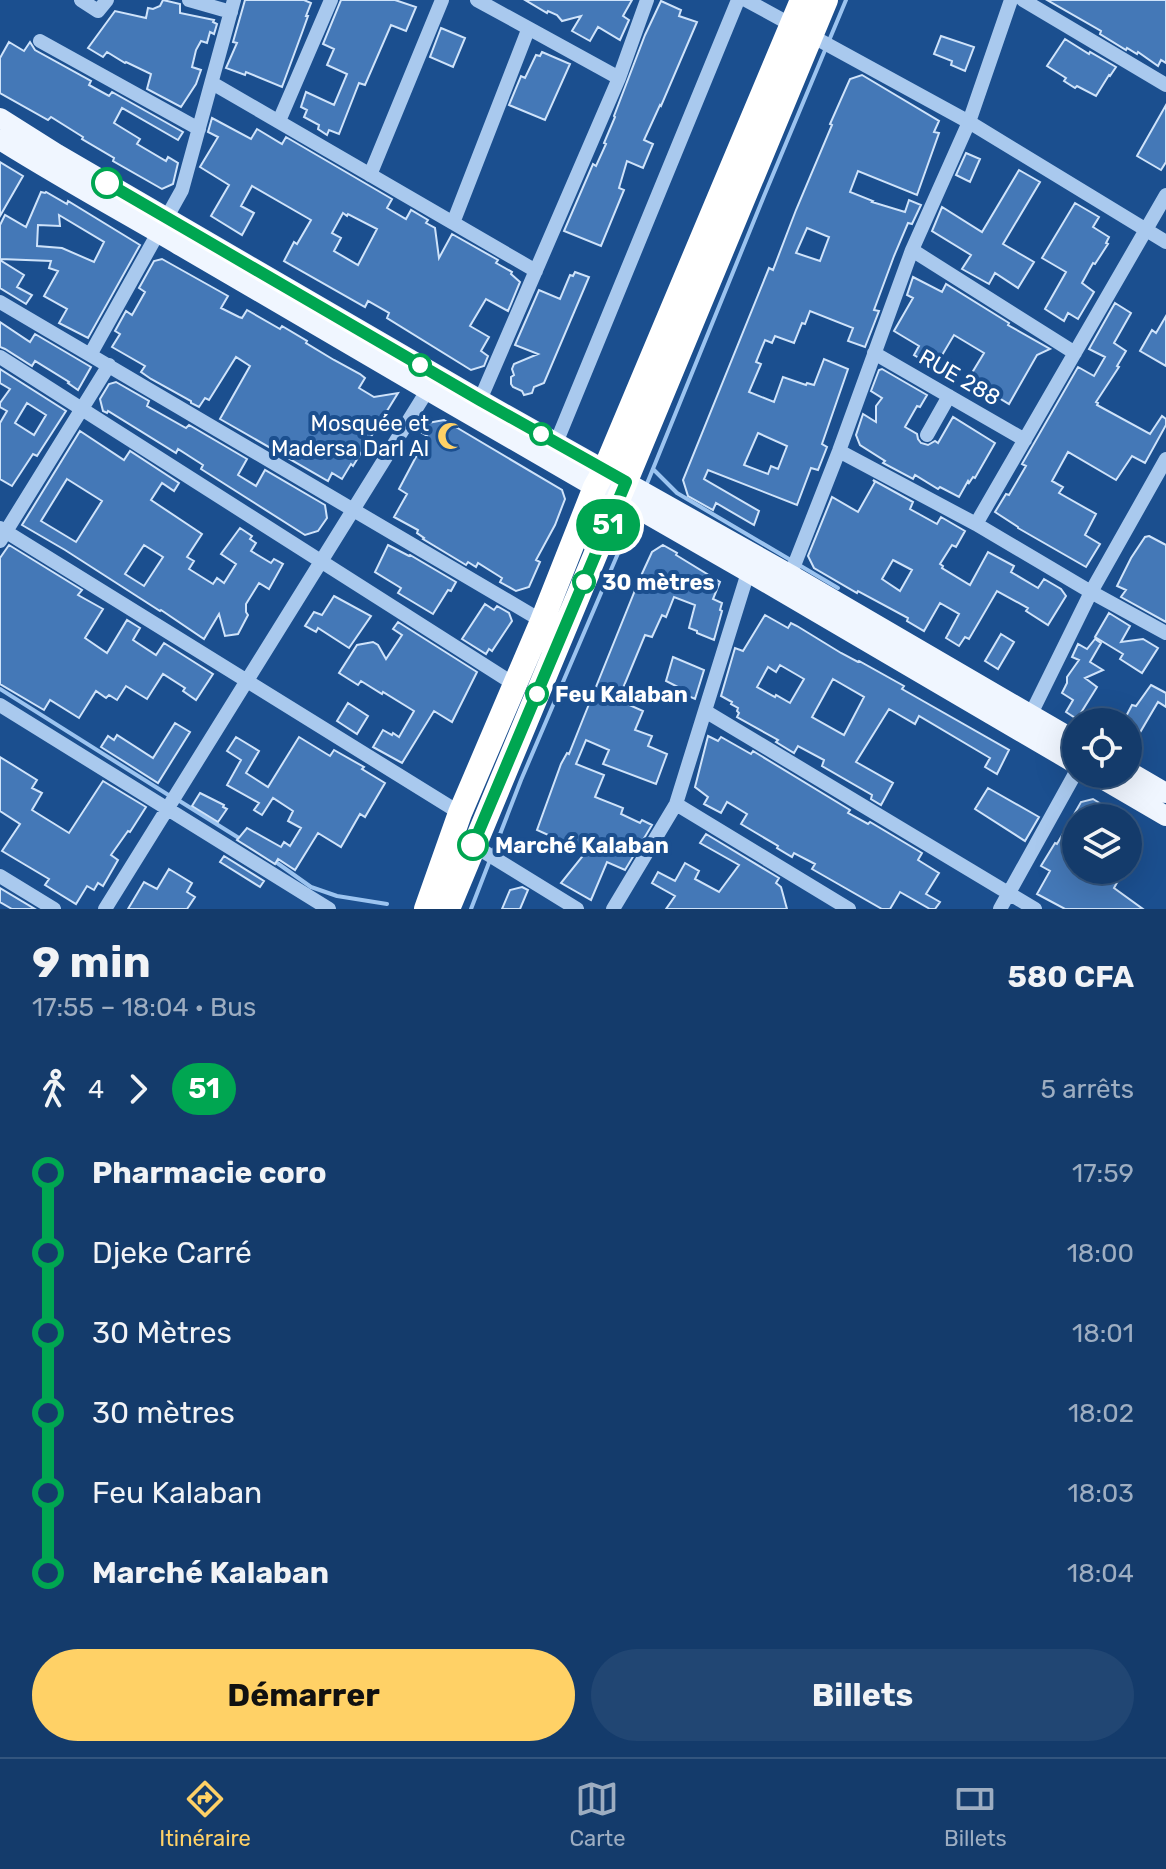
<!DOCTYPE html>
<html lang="fr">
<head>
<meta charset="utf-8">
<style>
  :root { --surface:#143b6b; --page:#214673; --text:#f1f3f6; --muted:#9dadc1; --line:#33557e; --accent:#ffd166 }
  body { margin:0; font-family:Rubik,sans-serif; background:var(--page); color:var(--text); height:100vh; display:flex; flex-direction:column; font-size:30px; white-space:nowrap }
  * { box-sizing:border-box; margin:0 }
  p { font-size:26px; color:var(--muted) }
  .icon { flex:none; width:44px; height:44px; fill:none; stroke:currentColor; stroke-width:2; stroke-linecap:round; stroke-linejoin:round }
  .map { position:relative; height:909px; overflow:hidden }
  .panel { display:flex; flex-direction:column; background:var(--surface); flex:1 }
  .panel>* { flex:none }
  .badge { padding:0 16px; border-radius:26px; font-size:28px; line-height:52px }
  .buttons { position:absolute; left:1062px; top:708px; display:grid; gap:16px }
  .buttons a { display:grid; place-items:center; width:80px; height:80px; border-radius:50%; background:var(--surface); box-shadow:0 8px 32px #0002,0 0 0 2px var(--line); font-size:40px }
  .map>.badge { position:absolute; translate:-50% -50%; box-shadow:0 0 0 4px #fff }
  .legs { display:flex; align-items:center; gap:12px; height:88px; padding:0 32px; font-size:26px }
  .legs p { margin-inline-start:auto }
  .summary { display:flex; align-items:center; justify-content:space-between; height:136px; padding:0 32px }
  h1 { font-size:44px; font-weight:700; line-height:60px }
  .cta { display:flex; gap:16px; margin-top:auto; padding:16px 32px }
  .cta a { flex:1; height:92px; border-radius:48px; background:var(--accent); color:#111; font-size:32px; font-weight:700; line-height:92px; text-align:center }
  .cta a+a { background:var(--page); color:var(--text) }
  ul { padding:0 32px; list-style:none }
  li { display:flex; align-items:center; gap:28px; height:80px; font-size:30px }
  li i { display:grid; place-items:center; width:12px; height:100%; margin:0 10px; background:currentColor }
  li i::after { content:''; width:20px; height:20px; margin:-10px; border:6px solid; border-radius:50%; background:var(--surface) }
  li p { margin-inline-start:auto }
  li:first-child i { background:linear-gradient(#0000 50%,currentColor 0) }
  li:last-child i { background:linear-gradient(currentColor 50%,#0000 0) }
  .tabs { display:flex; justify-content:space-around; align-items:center; height:112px; border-top:2px solid var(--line); background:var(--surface); font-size:22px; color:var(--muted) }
  .tabs a { display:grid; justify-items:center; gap:4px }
  .tabs .selected { color:var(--accent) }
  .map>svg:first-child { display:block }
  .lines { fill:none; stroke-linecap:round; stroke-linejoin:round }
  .stream { stroke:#9cc4f0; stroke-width:4 }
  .building { fill:#4478b7; stroke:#cfe3fa; stroke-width:2; fill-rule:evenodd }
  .minor { stroke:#a9c9ee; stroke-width:14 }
  .major { stroke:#f0f6ff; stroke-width:20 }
  .highway { stroke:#fff; stroke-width:24 }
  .line-1-casing { stroke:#fff; stroke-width:18 }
  .line-1 { stroke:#00a651; stroke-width:12 }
  .stop-1-dot { fill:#fff; stroke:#00a651; stroke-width:4 }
  .labels { text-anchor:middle; stroke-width:8; stroke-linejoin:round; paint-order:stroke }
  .street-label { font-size:22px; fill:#fff; stroke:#1b4f8f }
  .poi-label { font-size:22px; fill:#fff; stroke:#1b4f8f; text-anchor:end }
  .stop-label { font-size:22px; font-weight:bold; fill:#fff; stroke:#1b4f8f; text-anchor:start }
</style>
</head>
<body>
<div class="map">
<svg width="1166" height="909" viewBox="0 0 1166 909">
  <rect width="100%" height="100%" fill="#1b4f8f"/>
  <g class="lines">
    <path class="stream" d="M653,469L677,493L838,588
      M646,486L764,196L846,0
      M0,689L170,796
      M178,800L242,840
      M273,860L311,887L337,896L387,904
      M471,909L521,780L634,516"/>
  </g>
  <path class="building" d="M163,0L180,4V13L214,20L213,22L217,24L214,34L210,32L207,43L201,41L196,50L192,67L201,70L196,84L181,107L147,89L151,74L126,62L125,63L107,52L103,57L88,48L115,11L146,18L148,8L153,9L160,6Z
    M245,0H304L311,3L306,16H308L303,30L282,87L246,72L245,75L226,68L237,43L233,42Z
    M341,0H395L416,7L406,31L391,25L365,85L359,83L339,134L329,130L327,135L318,129L319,125L304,117L307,110L301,107L306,92L334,105L347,74L327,65L334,49L323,44Z
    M525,0H632L623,16L629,20L620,40L598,27L590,41L572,31L581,16L562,21L557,15L548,11L547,13Z
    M1047,0H1166V63L1161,60L1158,66L1138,52L1137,54L1127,48L1126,50L1100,34L1101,31Z
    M661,1L681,10L679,16L697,22L661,106L660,105L644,140L653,144L643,168L627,161L619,188L624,190L601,246L564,231L593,164L596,166L606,144L604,143L615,117L614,116L645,35Z
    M441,28L465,38L453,67L430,57Z
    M941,36L974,47L965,71L951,65L952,61L934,54Z
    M1065,39L1089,54L1090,52L1116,67L1110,76L1109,75L1096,96L1077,86L1075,88L1064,81L1066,78L1047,66Z
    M9,42L24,51L30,42L35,50L91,81L89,85L109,96L112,92L183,132L178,140L122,108L114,123L140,139L137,144L166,161L168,157L178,163L173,184L162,189L113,161L114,158L82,139L83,137L51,117L48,120L0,93V58Z
    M542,52L570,64L545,120L509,105L521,76L525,78L536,55L540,56Z
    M862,75L939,121L934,132L939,133L917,195L858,171L850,192L873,201L872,202L905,212L909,200L921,205L912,224L908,223L894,256L874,310L879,311L865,347L848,341L853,328L810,311L805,324L802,323L794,343L775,336L772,343L765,340L756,362L761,364L749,392L774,402L783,377L806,385L807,383L814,385L824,359L848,369L822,444L827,447L818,470L811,468L797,505L708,470L704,479L759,511L754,525L716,503L713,510L688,496L683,480L769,268L773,270L796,210L832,125L830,124L850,79ZM807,228L829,237L820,261L796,253ZM758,433L787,446L778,469L771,466L768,474L744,465Z
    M1166,105V162L1161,170L1137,156Z
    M212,118L251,139L257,129L282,144L286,137L392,199L387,208L406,219L411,210L428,220L426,223L435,228L439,258L452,234L498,260L496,263L512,272L511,274L520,282L508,311L486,299L470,326L489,337L481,351L488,356L484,366L471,370L387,318L389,313L368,301L365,307L284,261L294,242L297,244L311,220L252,186L241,206L254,213L242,235L211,216L229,185L200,167L218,137L208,132ZM343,213L347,216L348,214L377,229L358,265L334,251L341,238L332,233Z
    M966,153L980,159L970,182L956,175Z
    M0,162L23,176L0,216Z
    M1019,170L1040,182L1003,244L1034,262L1018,288L995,273L989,284L962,269L971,255L932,231L942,207L982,232Z
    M41,192L45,193L46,192L67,204L68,201L140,245L88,338L59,323L67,309L44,296L58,271L49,268L51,261L0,259V225L5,215L26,227ZM59,215L104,242L94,262L62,248L37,246L38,225L60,226Z
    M1075,203L1099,217L1093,227L1109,237L1106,243L1108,244L1095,264L1093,263L1082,283L1094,292L1078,319L1068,313L1064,321L1045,309L1066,272L1042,258Z
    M162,259L228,296L221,308L239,317L242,318L247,310L280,329L282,326L307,341L306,343L334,360L360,374L365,378L359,388L374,397L398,393L353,466L351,464L342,479L332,473L328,481L220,419L250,366L236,357L209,400L205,398L199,407L191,403V401L151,379L141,372L145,366L112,347L120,334L115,331L126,311L132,315L145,292L139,288L154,261Z
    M0,260L24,275L17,287L32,295L26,304L0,288Z
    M575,272L589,277L544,383L534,387L532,393L524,395L522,391L513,387L511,384V377L514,375L512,369L514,364L538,354L515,345L539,290L560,299L570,275L573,276Z
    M913,277L942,292L946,284L1009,323L1008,325L1050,349L1037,355L1009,404L989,392L985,400L964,386L984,353L954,335L935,367L914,355L919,346L894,331L913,298L907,295Z
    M1115,303L1131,313L1114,343L1126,351L1117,366L1119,367L1096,402L1098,403L1097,405L1150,434L1162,416L1166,419V425L1145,463L1132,456L1116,480L1068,452L1052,481L1063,487L1059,493L1096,514L1085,535L1100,544L1086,567L1018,528V527L995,512L1006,494L1009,495L1026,466L1022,464L1078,367L1094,376L1105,357L1089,349Z
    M1166,316V366L1140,351L1152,330L1156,333Z
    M0,322L30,342L35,334L91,367L78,390L68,383L69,382L35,361L32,366L5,349L0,347Z
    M0,369L66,411L37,456L33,454L12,486L0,479V423L7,411L0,407V403L10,389L0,383ZM27,403L46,415L34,435L15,423Z
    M882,369L927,395L920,407L917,406L905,427L917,434L918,439L921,443L928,445L935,441L938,443L953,417L995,443L975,478L973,477L969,483L968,481L959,497L940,487L938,489L915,475L913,479L883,463L885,461L860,445L856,435L863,414L876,422V406L882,398L871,391L879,370Z
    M116,382L149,401L147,406L186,428L189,425L247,459L238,475L256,486L265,470L325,505L327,518L318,531L305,535L201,469L203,465L178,449L176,453L108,411L107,413L103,411L100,399L109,384Z
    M444,420L562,490L565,499L555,525L536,560L540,562L529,587L516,591L500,582L502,578L478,563L476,567L468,562L466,565L423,539L424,538L417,533L418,530L394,517L407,494L399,489L427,436L422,433L428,423Z
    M80,431L124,460L130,451L179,483L174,491L162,483L151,500L202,534L187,557L194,561L189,569L213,584L217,578L224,583L236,564L221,554L240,528L252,536L250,539L256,543L251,551L271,563L274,559L283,564L269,589L259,583L246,604V612L248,615L238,634L225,636L219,614L204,639L161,610L160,611L65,550L22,525ZM67,479L102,501L76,542L41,521ZM144,545L163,557L144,586L125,574Z
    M873,480L913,502L910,509L937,524L941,517L965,531L956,547L952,545L940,564L943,566L942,568L970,585L988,552L1014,566L1011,572L1038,588L1044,579L1061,589L1066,596L1048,625L1026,611L1028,608L997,591L969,639L965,637L959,646L946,638L959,614L940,603L924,631L907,621L908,618L858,591L857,593L814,568L808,556L832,497L858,512L875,482ZM893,560L912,570L900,591L882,579Z
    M1149,536L1166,545V622L1121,597L1126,590L1117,586L1131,558L1145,537Z
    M9,545L82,590L78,595L103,609L85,638L107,653L127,620L140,628L133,640L156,655L164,643L213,674L196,700L183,691L185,688L163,674L147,699L126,686L117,700L109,695L106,698L96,691L79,718L50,700L44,710L0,684V558Z
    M388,545L409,556L410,555L456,582L451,591L448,590L433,614L398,593L401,588L375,572Z
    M663,545L677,553L676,555L720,582L713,599L722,603L720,610L722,611L714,640L697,633V631L689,628L695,605L674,597L666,617L662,615L652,637L645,635L618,700L643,711L635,730L652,736L648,746L667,754L656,784L603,764L609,750L586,740L576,764L604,775L595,797L623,808L621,814L640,823L642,820L652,825L625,870L607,862L591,900L561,883L586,852L537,830L561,764L567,753L569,754L583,719L640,578L652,552Z
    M334,596L371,616L349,648L318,628L316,632L305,626L314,612L322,615Z
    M485,604L494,610L497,606L509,613L512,621L492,651L489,649L486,654L462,639Z
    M1109,613L1130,626L1121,642L1143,639L1158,648L1142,673L1120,659L1123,654L1095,637Z
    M765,615L788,628L791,623L797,626L841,653L858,662L859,661L904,686L902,689L1009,750L997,774L985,767L990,758L919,716L915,724L889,709L856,762L893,783L881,805L871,799L872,795L822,766L824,760L798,746L794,753L776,742L778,740L737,717L739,713L737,711L738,708L731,704L732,702L721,696L735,648L743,651ZM780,665L804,679L790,703L776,695L775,697L757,687L768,667L776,672ZM833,679L864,697L844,735L812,717Z
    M398,622L477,672L452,722L434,711L402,763L373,747L383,730L392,735L393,733L399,737L414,711L383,692L382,694L361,681L358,685L339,673L357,645L373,642L378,645L386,659L402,635L393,629Z
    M1001,634L1014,642L998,669L985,661Z
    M1095,639L1101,643L1090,662L1103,670L1085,678L1097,687L1077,719L1066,712L1073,700L1062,693L1067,683V677L1079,660L1072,657L1078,644L1087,649Z
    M673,657L704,670L695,699L679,692L680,688L666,681Z
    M1151,685L1166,693V707L1158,702L1135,741L1140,744L1131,759L1128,758V722H1123L1132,705L1136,706Z
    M348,703L368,716L357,734L337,721Z
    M175,723L190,732L158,783L101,747L108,736L114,740L117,735L153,758Z
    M708,736L718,741L721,737L751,754L753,751L850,810L848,813L868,824L870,822L922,853L918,860L939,873L926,894L940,902L935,909H930L900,892L890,909H882L812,869L815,864L794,853L792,857L777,848L778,846L741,824L747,814L727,802L721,813L704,804L708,797L695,787Z
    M236,737L259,751L246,773L268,787L299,737L330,756L334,750L364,767L362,769L385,783L365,817L360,814L341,847L318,833L295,870L278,859L275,864L237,840L247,828L281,847L284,842L290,846L301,828L288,821L293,811L273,798L262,815L254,810L259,803L227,785L241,760L227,751Z
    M0,757L37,780L32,788L42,793L32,810L69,833L103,781L146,807L130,832L128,831L111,855L118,860L103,886L98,883L94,890L87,886L76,904L45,885L49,879L2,851L20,824L0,811Z
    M988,788L1039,817L1025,841L975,809Z
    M200,793L224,805L223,807L227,809L218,822L192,806Z
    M1093,799L1124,818H1076V870H1124L1114,888L1143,909H1065L1037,894L1050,871L1041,866L1055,843L1057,844L1081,802Z
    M706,834L779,878L776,883L781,887L787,909H666L675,896L652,883L658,872L675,881L685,863L699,871L695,879L719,892L739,865L700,843Z
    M224,856L264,881L260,887L220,862Z
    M169,869L192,883L187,892L195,897L187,909H128L144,882L157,889Z
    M522,887L528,890L520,909H502L510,890Z
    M0,888L35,909H12L0,902Z"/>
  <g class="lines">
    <path class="minor" d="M81,0L98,11L107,0
      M189,0L231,12
      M477,0L619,78
      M746,0L969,122L1166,242
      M1023,0L1166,85
      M40,41L199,129
      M212,83L536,271
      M279,121L331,0
      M370,175L442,0
      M453,223L528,30
      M912,250L1075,353
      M0,302L542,621
      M874,353L1025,440
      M90,355L182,190L234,0
      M0,357L514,684
      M480,400L619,78L647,0
      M927,435L949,396
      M556,443L738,0
      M839,451L976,524L1091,592L1166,633
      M976,524L1166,195
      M0,528L460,813
      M0,541L109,365
      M788,581L839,451L912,250L969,122L1011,0
      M0,705L329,909
      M705,711L1035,909
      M1028,720L1091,592L1166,459
      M676,804L849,909
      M473,845L577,909
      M0,876L54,909
      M105,909L427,391
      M613,909L676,804L750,566
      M1000,909L1076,772"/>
    <path class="major" d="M0,118L57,154L480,400L791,575L1076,741
      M0,140C59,177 119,210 179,245C317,326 456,407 595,487L619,498L748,572L1076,764
      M1128,771L1166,793
      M1094,774L1166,816"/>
    <path class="highway" d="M426,909L460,813L542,621L595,487L605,469L802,0
      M448,909L826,0"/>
  </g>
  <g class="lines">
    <g class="line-1-casing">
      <path id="line-1" d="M107,183L480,400L626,482L473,845"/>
    </g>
    <use href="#line-1" class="line-1"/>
  </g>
  <defs>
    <g id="mosque-bare" transform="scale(2.16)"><path d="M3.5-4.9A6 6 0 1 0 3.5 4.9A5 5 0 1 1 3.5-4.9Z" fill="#ffd166" stroke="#1b4f8f" stroke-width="2.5" paint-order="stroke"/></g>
  </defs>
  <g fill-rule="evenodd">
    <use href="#mosque-bare" x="451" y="436"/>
  </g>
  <g class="stop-1-dot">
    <circle cx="107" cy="183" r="14"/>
    <circle cx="420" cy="365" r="10"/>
    <circle cx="541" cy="434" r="10"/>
    <circle cx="584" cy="582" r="10"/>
    <circle cx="537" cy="694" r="10"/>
    <circle cx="473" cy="845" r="14"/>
  </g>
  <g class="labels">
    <g class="street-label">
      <text transform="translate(960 377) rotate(30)" y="8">RUE 288</text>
    </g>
    <g class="poi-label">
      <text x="429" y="431">Mosquée et<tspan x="429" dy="25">Madersa Darl Al</tspan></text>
    </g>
    <g class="stop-label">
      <text x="602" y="590">30 mètres</text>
      <text x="555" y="702">Feu Kalaban</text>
      <text x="495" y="853">Marché Kalaban</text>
    </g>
  </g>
</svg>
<div class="buttons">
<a><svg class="icon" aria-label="locate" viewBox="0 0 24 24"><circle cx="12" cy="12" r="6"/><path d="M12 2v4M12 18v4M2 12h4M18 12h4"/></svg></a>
<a><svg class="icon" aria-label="layers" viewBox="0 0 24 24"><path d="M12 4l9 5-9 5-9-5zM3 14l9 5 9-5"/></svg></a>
</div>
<b class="badge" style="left:608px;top:525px;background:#00a651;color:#fff">51</b>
</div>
<section class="panel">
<div class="summary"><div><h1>9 min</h1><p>17:55 – 18:04 · Bus</p></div><b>580 CFA</b></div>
<div class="legs"><svg class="icon" aria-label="walk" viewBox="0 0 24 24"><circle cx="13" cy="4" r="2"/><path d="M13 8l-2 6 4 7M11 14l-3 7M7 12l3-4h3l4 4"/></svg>4<svg class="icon" aria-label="forward" viewBox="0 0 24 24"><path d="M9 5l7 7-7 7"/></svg><b class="badge" style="background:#00a651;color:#fff">51</b><p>5 arrêts</p></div>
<ul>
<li><i style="color:#00a651"></i><b>Pharmacie coro</b><p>17:59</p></li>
<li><i style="color:#00a651"></i><span>Djeke Carré</span><p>18:00</p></li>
<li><i style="color:#00a651"></i><span>30 Mètres</span><p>18:01</p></li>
<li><i style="color:#00a651"></i><span>30 mètres</span><p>18:02</p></li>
<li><i style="color:#00a651"></i><span>Feu Kalaban</span><p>18:03</p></li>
<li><i style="color:#00a651"></i><b>Marché Kalaban</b><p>18:04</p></li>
</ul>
<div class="cta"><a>Démarrer</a><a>Billets</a></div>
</section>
<nav class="tabs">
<a class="selected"><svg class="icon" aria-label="directions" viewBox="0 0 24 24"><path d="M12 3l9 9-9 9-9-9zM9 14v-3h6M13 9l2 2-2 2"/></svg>Itinéraire</a>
<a><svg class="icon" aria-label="map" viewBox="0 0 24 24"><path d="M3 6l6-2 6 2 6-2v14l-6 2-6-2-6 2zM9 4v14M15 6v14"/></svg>Carte</a>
<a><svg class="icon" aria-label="tickets" viewBox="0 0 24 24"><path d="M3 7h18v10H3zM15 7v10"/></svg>Billets</a>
</nav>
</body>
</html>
